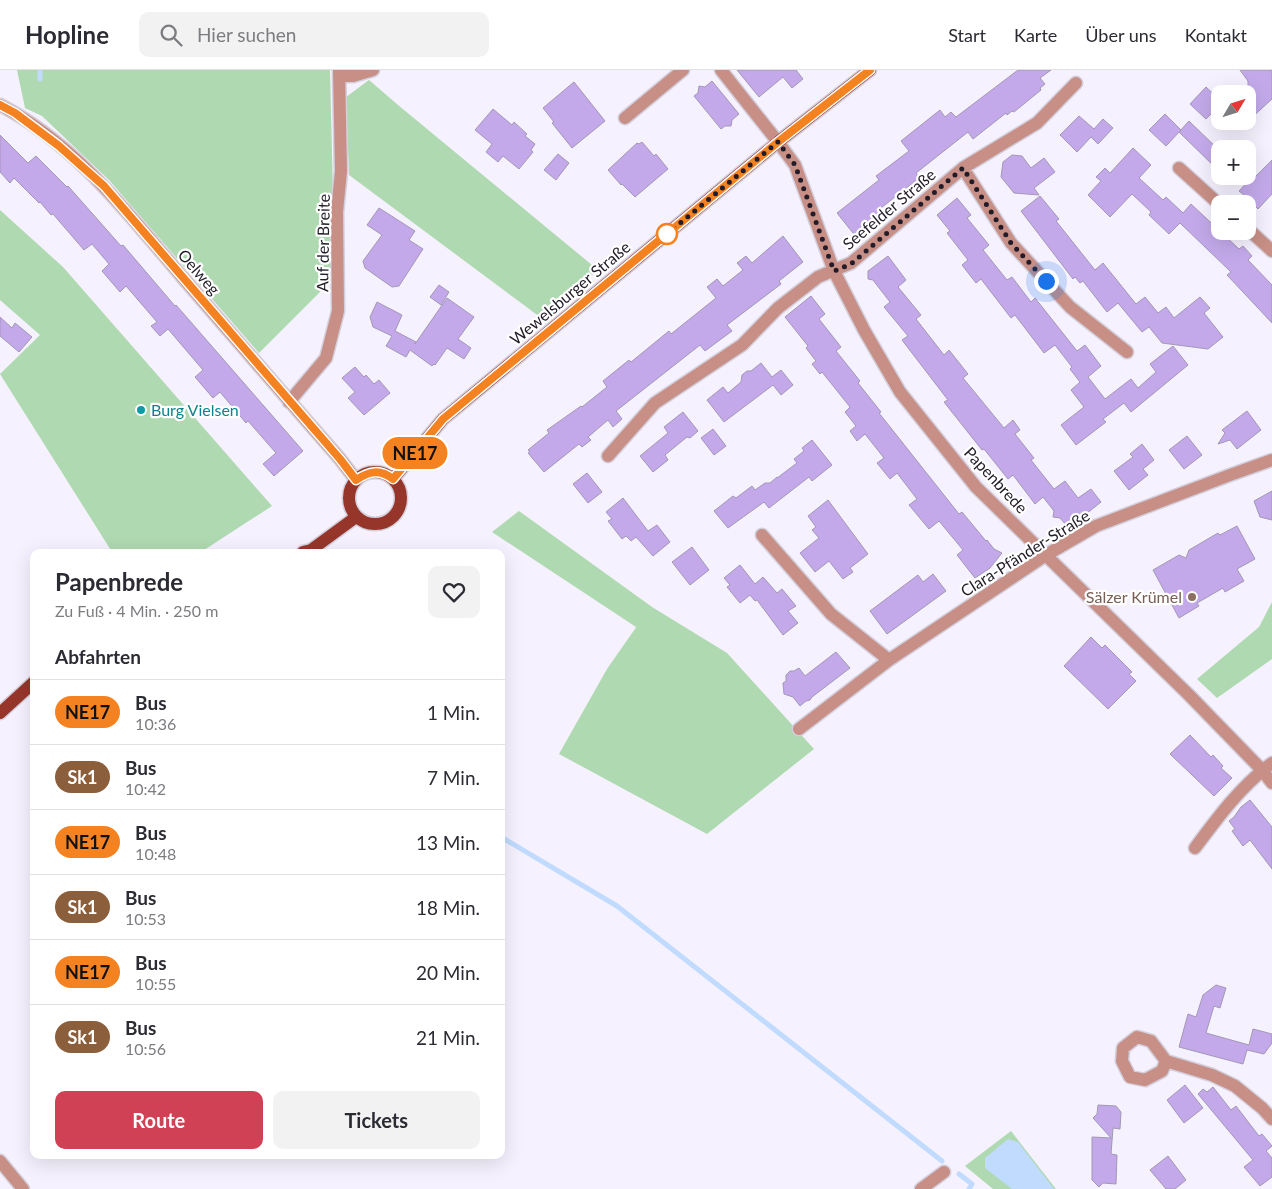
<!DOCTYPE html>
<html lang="de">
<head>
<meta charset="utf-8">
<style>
  :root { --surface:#fff; --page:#f2f2f3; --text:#2b2b33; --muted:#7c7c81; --line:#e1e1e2; --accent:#d14155 }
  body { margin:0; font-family:Lato,sans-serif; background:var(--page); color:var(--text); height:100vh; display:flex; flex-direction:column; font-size:19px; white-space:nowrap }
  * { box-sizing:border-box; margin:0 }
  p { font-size:16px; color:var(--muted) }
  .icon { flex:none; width:28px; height:28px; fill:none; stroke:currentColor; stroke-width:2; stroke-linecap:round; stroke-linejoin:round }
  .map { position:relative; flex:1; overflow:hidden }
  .panel { position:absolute; left:30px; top:479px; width:475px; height:610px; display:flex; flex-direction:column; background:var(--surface); border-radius:10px; box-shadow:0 5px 20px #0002 }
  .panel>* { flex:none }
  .badge { padding:0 10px; border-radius:16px; font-size:18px; line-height:32px }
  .needle { width:32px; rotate:52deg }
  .controls { position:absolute; left:1211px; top:15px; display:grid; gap:10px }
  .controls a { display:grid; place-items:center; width:45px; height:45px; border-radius:10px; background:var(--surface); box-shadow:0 5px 20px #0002; font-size:25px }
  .you { position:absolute; width:25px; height:25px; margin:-12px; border:4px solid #fff; border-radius:50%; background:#1a73e8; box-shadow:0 0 0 8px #1a73e833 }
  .map>.badge { position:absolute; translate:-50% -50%; box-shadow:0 0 0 2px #fff }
  h2 { padding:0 25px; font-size:19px; line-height:45px }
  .round { display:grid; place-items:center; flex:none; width:52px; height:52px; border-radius:10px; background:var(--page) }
  .overview { display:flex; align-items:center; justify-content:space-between; height:85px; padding:0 25px }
  h1 { font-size:24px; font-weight:700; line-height:38px }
  .primary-button { display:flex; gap:10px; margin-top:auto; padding:10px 25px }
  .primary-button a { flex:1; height:58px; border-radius:10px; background:var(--accent); color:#fff; font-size:20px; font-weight:700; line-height:58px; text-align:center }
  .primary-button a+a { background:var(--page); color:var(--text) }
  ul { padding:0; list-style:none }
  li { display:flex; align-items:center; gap:15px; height:65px; padding:0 25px; border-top:1px solid var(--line) }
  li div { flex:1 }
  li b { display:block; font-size:19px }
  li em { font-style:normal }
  li .badge { min-width:55px; font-weight:700; text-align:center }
  header { display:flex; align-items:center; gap:30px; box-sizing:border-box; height:70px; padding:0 25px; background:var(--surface); border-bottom:1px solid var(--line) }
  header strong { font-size:24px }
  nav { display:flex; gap:28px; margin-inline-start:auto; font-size:18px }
  .search { width:350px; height:45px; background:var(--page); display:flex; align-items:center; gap:12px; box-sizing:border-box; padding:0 18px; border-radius:10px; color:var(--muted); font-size:19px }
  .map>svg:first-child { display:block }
  .green { fill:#afd9b1 }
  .water { fill:#c0dbfe }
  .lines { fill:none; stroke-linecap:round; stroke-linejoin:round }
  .stream { stroke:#c0dbfe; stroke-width:5 }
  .building { fill:#c3a9ea; stroke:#a397b6 }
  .minor-casing { stroke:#d3cfdc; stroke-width:15 }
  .major-casing { stroke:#d3cfdc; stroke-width:15 }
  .minor { stroke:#c78f86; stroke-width:12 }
  .major { stroke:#96362b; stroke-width:12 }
  .line-casing { stroke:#fff; stroke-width:11 }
  .line { stroke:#f58220; stroke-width:8 }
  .walk { stroke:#211c28; stroke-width:5; stroke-dasharray:0 9 }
  .stop-dot { fill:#fff; stroke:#f58220; stroke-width:2.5 }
  .culture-dot { fill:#0f9aa8; stroke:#fff; stroke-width:2 }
  .education-dot { fill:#8d6e63; stroke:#fff; stroke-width:2 }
  .labels { text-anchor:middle; stroke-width:4.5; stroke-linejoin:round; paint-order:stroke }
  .street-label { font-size:16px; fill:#211c28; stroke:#fff }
  .culture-label { font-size:16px; fill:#0d838f; stroke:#fff; text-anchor:start }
  .education-label { font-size:16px; fill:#785e54; stroke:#fff; text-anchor:end }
</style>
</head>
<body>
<header>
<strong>Hopline</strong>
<div class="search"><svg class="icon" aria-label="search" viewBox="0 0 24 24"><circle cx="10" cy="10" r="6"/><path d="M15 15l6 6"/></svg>Hier suchen</div>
<nav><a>Start</a><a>Karte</a><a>Über uns</a><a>Kontakt</a></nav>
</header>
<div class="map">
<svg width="1272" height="1119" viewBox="0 0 1272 1119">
  <rect width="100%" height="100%" fill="#f5f1fe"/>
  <path class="green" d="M17,0H330L335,207L259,283L109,110L42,46L25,38Z
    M369,10L398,35L598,200L540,247L349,105L346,27Z
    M0,140L63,197L272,436L201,482H112L0,304L40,265L0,230Z
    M519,441L652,537L727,583L814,679L707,764L559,684L607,599L637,556L636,557L492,462Z
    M1272,532V589L1217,628L1197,609L1259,557Z
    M1011,1061L1056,1119H993L965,1096Z"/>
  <path class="water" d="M1008,1069L1018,1072L1054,1119H1012L985,1098V1088Z"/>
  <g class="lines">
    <path class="stream" d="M40,9V0
      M501,767L617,836L942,1091
      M959,1104L972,1114L969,1119"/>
  </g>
  <path class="building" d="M737,0H796L803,9L792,18L783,7L759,27Z
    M1018,0H1051L1040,8L1045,14L1040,18L1041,20L1014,42L1012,41L1007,45L1006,43L973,69L968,62L916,103L919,108L881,138L887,144L867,161L866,160L857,168L837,143L879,110L876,106L909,81L901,71L940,40L945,47L951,42L956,47Z
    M1240,0H1272V29L1248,51V11Z
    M712,11L739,44L732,50L731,56H725L721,59L694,26L698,23L699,16L705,17Z
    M574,12L605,51L572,78L552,53L554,52L543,38Z
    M1206,17L1220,30V35L1206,49L1190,34Z
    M493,39L512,55L514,52L527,64L525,66L535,74L531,80L533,82L519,99L503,86L498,92L486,82L492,74L475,60Z
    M1165,44L1181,60L1166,76L1149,60Z
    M1079,46L1094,59L1103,49L1113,58L1098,74L1091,67L1077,82L1060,65Z
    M1189,51L1220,81V102L1179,62Z
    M0,65L28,93L36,86L67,117L68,116L121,176L123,175L175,236L176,235L303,381L274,406L263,394L276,383L248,351L246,353L220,322L213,328L195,307L203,300L168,259L160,266L151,256L157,252L126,216L120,222L102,201L109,194L92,174L84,180L53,144L51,145L40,132L39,133L14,108L10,113L0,102Z
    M642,72L654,86L656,84L668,99L635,127L622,114L621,115L608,100L637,73L639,74Z
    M1133,78L1151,95L1139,108L1163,130L1166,127L1183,143L1191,134L1239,179L1243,176L1252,186L1248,190L1272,215V253L1227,205L1231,202L1180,153L1169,164L1149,145L1151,142L1132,124L1110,147L1088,125L1101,111L1096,107L1105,98L1110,103Z
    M558,84L569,93L556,110L544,100Z
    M1012,85L1022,86L1031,98L1044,88L1055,102L1034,118L1039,125L1014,123L1001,107L1003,92Z
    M1272,90V124L1258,139L1253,134L1248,139V134H1242L1239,131L1244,125L1239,121L1253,106L1254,108Z
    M1040,126L1059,149L1056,151L1095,200L1103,193L1136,234L1145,227L1158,243L1166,237L1174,248L1200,227L1210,238L1204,243L1223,267L1208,279L1162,273L1149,257L1142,262L1118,233L1107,242L1083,211L1080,213L1075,207L1073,209L1021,141Z
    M957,128L971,145L967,148L989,175L983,180L1007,210L1012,207L1031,232L1035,228L1077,281L1085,275L1101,296L1088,307L1105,329L1131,309L1138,318L1156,302L1150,294L1173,276L1188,295L1131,342L1124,333L1103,349L1106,352L1076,375L1061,355L1084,337L1071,320L1080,312L1070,299L1072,297L1055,275L1044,283L1015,245L1011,248L981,209L976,213L962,195L968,190L947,163L950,161L937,145Z
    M379,138L415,161L409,170L423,179L399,216L392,217L365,198L363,191L382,165L367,155Z
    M783,166L803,192L779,211L781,214L727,255L732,261L705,281L700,275L616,341L622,349L613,357L608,350L588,367L591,370L582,377L579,374L544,402L528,383L530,382L528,380L549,363L547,360L581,336L582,337L607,317L603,311L629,290L631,292L669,261L671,264L716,228L707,217L717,209L723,216L743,200L737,193L746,186L752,193Z
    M888,186L906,210L898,217L921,245L916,249L944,285L949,280L968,304L963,308L1004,358L1013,350L1020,360L1015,364L1034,388L1031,390L1054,419L1065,411L1078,428L1091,419L1101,432L1075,453L1072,450L1066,455L1060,448L1053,447L1054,441L1043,427L1035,434L1013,405L1008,409L984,379L982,380L944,332L948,330L902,270L908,266L884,237L890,232L873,210L868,209V201Z
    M439,215L449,222L441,235L430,227Z
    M811,226L825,244L819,249L841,277L836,281L860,311L858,313L881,342L879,343L959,444L962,442L986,471L987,470L994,479L1002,483L990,498L975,508L957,485L963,480L939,451L929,459L909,435L917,429L897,403L890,409L877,393L884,388L865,364L857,371L850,361L856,356L845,342L850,337L822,302L820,304L812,294L816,291L806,278L808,276L785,247Z
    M447,228L474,247L458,269L471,278L464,289L447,278L435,295L434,294L432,296L410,280L406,287L386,276L392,266L373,257L370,247L377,232L402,245L395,261L416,272L415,274Z
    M0,247L12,258L15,253L32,267L19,282L0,266Z
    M761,293L772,307L781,300L793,315L781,325L773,315L724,352L707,330L723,317L728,323L741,312L742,305L747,301H751Z
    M355,297L364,307L366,305L374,314L379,310L390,323L364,345L348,328L355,322L342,308Z
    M1247,341L1261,360L1237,379L1230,370L1218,374L1225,363L1222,360Z
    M683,342L698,361L690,368L687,367L665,385L668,390L653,402L640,386L668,363L664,357Z
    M713,359L726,376L714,385L701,368Z
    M1187,366L1202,385L1184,399L1169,380Z
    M812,370L832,395L812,411L809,407L769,438L764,432L728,458L714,441L733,426L736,428L752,416L755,420L765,413H770L777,407V408L797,393L794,389L804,381L802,378Z
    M1142,374L1154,390L1143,399L1148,405L1129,420L1114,401L1133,387L1130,384Z
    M587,403L602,422L588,433L573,414Z
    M1272,421V450L1260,447L1254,431Z
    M623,428L648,461L657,455L670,472L653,486L636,467L631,471L626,466L622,469L608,451L612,449L606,442Z
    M828,430L868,484L850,498L853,502L843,509L829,491L815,502L800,483L819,468L812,460L816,457L808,446Z
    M1237,456L1255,489L1237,499L1244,511L1225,522L1223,518L1197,533L1199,536L1179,548L1153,500L1179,485L1186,488L1189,480L1218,463L1220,465Z
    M692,477L709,500L690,515L672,492Z
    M740,495L755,514L763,507L777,523L782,519L796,536L788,541L798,553L783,565L757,530L755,531L750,525L740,533L727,517L730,515L724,508Z
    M933,504L946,521L887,564L870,541L918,505L923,512Z
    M1091,567L1102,578L1105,575L1132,602L1129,604L1136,611L1108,639L1064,596Z
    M836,582L850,598L812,627L810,630L806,631L800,636L793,627L784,624L783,613L786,611V605L790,601H794L799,598L805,606Z
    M1190,665L1211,687L1213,685L1223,696L1221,698L1232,708L1214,726L1170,684Z
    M1250,730L1272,757V799L1250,770L1243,776L1232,761L1235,759L1229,751L1234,747L1241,737Z
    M1216,915L1226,918L1220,938L1214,936L1206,963L1249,975L1253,959L1272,964V973L1264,984L1247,980L1243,994L1179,977L1188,944L1196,947L1203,925Z
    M1185,1015L1203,1038L1184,1053L1167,1030Z
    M1213,1017L1231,1040L1236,1036L1259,1066L1262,1064L1272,1076L1266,1081L1272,1088V1107L1260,1116L1244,1097L1253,1090L1198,1024L1203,1019L1207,1022Z
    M1098,1035L1116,1036L1121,1042L1120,1059L1113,1058L1111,1084L1117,1085L1116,1114L1103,1113L1099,1117L1092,1110V1067L1111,1068L1093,1048L1097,1044Z
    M1168,1086L1186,1110L1175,1119H1166L1150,1100Z"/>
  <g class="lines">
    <g class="minor-casing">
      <path id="minor" d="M721,0L778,72L795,95L834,201L864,260L900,322L976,417L1189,625L1262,700L1272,713
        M339,6H353L373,0
        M0,35C76,74 129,145 184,209C236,269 288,330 340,389L356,410
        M625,48L683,0
        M963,98L1011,173L1070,237L1127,282
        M1179,98L1220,135
        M1248,159L1272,181
        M289,332L326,288L338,241L337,142L341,101L339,0
        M608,386L655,333L742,275L778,238L818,207L851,193L963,98L1037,53L1076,13
        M762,465L831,544L889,590
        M799,659L889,590L1046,485L1096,456L1230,405L1272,390
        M1195,778C1218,747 1241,716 1272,693
        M1166,991L1162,1001L1145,1010L1130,1007L1122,991L1123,978L1137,967L1151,971L1166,991L1212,1005L1235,1016L1262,1038L1272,1049
        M0,1091L23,1119
        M921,1119L944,1102"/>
    </g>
    <g class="major-casing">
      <path id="major" d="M349 428a26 26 0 1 1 52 0a26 26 0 1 1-52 0Z
        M393,409L443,349L778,72L870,0
        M303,482L311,480L356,447
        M0,643L34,612"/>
    </g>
    <use href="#minor" class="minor"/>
    <use href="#major" class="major"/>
  </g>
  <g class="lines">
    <g class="line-casing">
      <path id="line" d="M0,35L15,43L59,76L104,116L340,389L356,410C369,401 380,399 393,409L443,349L778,72L870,0"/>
    </g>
    <use href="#line" class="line"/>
    <path class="walk" d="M667,164L778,72L795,95L834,201L851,194L963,98L1011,173L1046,211"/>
  </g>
  <circle class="stop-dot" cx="667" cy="164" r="10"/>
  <circle class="culture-dot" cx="141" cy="340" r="5"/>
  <circle class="education-dot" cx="1192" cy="527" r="5"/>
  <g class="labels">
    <g class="street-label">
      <text transform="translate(889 139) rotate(-40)" y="6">Seefelder Straße</text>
      <text transform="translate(323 173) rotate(-89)" y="6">Auf der Breite</text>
      <text transform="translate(199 202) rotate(49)" y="6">Oelweg</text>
      <text transform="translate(570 223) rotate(-40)" y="6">Wewelsburger Straße</text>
      <text transform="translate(996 410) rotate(47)" y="6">Papenbrede</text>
      <text transform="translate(1025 483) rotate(-32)" y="6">Clara-Pfänder-Straße</text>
    </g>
    <g class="culture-label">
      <text x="151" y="346">Burg Vielsen</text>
    </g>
    <g class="education-label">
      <text x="1182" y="533">Sälzer Krümel</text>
    </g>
  </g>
</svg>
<div class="controls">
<a><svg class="needle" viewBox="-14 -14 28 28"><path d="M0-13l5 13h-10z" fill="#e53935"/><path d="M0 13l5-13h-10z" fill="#7c7c81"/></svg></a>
<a>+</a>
<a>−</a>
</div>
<div class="you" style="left:1046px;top:211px"></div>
<b class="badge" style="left:415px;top:383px;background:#f58220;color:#111">NE17</b>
<section class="panel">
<div class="overview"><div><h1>Papenbrede</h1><p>Zu Fuß · 4 Min. · 250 m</p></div><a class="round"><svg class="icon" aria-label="heart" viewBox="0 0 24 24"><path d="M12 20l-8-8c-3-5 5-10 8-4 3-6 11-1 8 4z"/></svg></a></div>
<h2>Abfahrten</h2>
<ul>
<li><span class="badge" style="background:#f58220;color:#111">NE17</span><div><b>Bus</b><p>10:36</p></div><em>1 Min.</em></li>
<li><span class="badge" style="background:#8b5e3c;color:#fff">Sk1</span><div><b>Bus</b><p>10:42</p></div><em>7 Min.</em></li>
<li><span class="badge" style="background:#f58220;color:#111">NE17</span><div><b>Bus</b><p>10:48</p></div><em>13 Min.</em></li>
<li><span class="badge" style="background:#8b5e3c;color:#fff">Sk1</span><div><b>Bus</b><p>10:53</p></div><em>18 Min.</em></li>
<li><span class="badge" style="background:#f58220;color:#111">NE17</span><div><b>Bus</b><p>10:55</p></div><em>20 Min.</em></li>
<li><span class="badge" style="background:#8b5e3c;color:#fff">Sk1</span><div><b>Bus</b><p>10:56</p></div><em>21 Min.</em></li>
</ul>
<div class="primary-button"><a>Route</a><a>Tickets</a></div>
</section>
</div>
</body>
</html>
